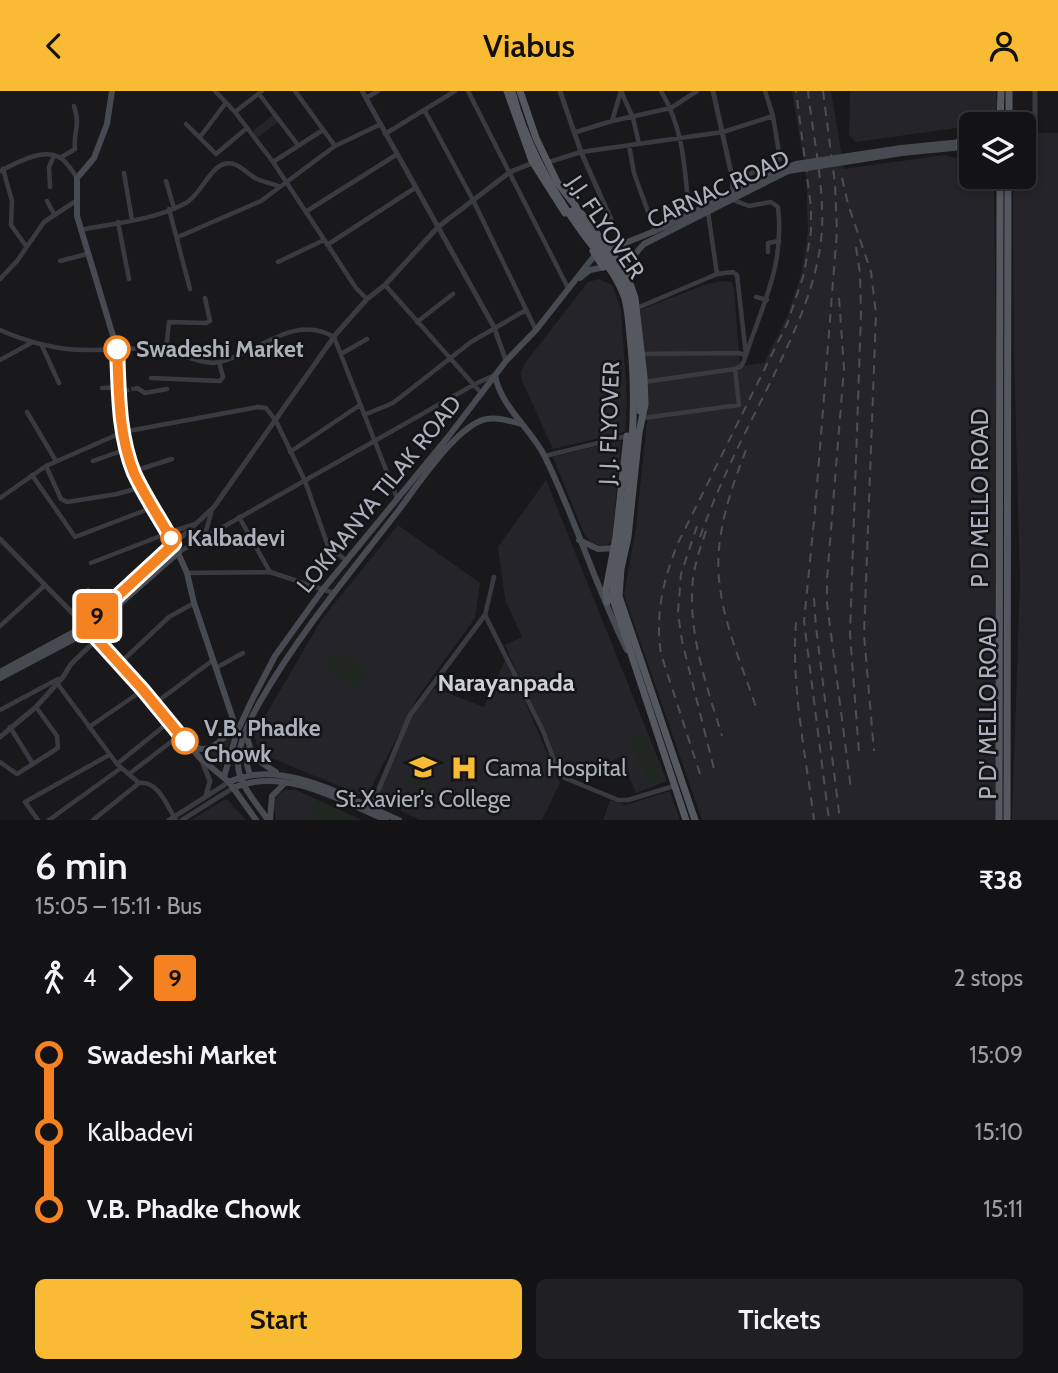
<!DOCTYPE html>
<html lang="en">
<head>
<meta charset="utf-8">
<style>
  :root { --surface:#131315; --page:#202022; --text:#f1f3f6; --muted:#9d9ea0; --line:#323234; --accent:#f9ba34 }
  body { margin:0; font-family:Cabin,sans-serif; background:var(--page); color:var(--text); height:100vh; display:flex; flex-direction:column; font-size:26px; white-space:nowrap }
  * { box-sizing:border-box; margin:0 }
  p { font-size:23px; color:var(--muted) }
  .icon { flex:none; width:38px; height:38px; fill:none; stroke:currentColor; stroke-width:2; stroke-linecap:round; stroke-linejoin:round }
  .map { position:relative; height:729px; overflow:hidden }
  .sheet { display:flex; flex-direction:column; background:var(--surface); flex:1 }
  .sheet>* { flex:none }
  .badge { padding:0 14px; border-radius:5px; font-size:24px; line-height:46px }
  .buttons { position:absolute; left:959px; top:21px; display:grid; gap:14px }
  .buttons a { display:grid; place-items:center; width:77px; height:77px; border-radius:10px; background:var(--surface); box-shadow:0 4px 10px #0003,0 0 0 2px var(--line); font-size:35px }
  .map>.badge { position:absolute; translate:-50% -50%; box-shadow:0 0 0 4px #fff }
  .legs { display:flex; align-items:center; gap:10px; height:77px; padding:0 35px; font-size:23px }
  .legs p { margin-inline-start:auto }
  .headline { display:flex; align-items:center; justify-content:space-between; height:119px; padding:0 35px }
  h1 { font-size:38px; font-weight:600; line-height:52px }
  .cta { display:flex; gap:14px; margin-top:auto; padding:14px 35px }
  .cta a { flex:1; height:80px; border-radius:10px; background:var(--accent); color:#111; font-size:28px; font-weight:600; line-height:80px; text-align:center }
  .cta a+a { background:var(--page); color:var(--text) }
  ul { padding:0 35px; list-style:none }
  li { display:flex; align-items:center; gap:24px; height:77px; font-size:26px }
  li i { display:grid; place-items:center; width:10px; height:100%; margin:0 9px; background:currentColor }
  li i::after { content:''; width:18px; height:18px; margin:-9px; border:5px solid; border-radius:50%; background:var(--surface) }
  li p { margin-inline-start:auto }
  li:first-child i { background:linear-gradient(#0000 50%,currentColor 0) }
  li:last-child i { background:linear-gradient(currentColor 50%,#0000 0) }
  header { display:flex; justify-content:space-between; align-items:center; height:91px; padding:0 35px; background:var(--accent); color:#111; font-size:32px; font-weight:600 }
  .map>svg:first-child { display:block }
  .built { fill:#252529 }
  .green { fill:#1f2720 }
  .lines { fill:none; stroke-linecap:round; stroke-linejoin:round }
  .minor-tunnel { stroke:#36373c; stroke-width:4.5; stroke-dasharray:4.5 2; stroke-linecap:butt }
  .minor { stroke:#3a3b41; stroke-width:4.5 }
  .tertiary { stroke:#3a3b41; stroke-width:5 }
  .secondary { stroke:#484a51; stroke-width:6 }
  .primary { stroke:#565860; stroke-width:7 }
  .rail { stroke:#4d4f56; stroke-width:2; stroke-dasharray:9 7; stroke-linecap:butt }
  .secondary-bridge { stroke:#484a51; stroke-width:6 }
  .primary-bridge { stroke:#565860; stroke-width:7 }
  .line-1-casing { stroke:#fff; stroke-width:16 }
  .line-1 { stroke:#f58220; stroke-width:10 }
  .stop-1-dot { fill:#fff; stroke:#f58220; stroke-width:3.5 }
  .labels { text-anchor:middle; stroke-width:5; stroke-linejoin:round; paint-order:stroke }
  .street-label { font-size:23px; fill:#abb0bc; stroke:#141417 }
  .stop-label { font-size:23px; font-weight:bold; fill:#abb0bc; stroke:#141417; text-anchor:start }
  .poi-label { font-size:23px; fill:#abb0bc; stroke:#141417; text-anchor:start }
  .neighbourhood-label { font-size:24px; font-weight:bold; fill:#cdcfd8; stroke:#141417 }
</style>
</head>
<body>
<header><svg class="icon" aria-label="back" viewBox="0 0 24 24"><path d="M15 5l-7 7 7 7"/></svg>Viabus<svg class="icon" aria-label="person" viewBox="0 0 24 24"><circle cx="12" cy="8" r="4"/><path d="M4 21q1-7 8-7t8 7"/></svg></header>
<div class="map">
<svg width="1058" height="729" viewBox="0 0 1058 729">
  <rect width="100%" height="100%" fill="#19191c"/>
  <path class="built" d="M792,0H831L844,78L944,64L971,71V86H994L997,355L996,729H702L624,504L636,436L647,330V289L640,219L704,194L722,190L731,191L734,197L740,275L764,272L787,226L802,180L808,140L806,84Z
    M850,0H996L997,21L985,32L971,33V35L856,51L849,44Z
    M274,23L278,31L261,44L258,46L254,43L253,40Z
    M1024,42H1058V729H1012L1020,490L1014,267L1013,86H1024Z
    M599,188L612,194L621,218L627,309L625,341L553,358L522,290L521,281L525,272L588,191Z
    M618,350L621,351L612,450L606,455L598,454L590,450L584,443L553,366Z
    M546,389L667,690L636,702L620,666L576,687L558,676L505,554L522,546L505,508L498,456Z
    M398,434L480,492L475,527L417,607L369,701L361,704L269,666L257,654L254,644L322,528Z
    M506,567L560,692L542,729H420L384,712L378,705L412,622L435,597L484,616Z
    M285,699H296L318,709L308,729H276L274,716L276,705Z
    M670,700L680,729H603L610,709L626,714Z
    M227,708L246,729H191L224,709Z"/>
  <path class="green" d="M337,559L368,580L355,598L325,577Z
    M234,640L221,675L206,659L212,657Z
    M644,643L662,687L649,693L630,649Z
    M409,682L430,691L426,700L406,690Z
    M318,709L362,729H308Z"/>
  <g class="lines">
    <path class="minor-tunnel" d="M125,300L137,297"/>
    <path class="minor" d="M215,0L235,21L273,71L356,197L367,208
      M295,0L335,55
      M468,0L568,197
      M621,0L633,27L639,53
      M661,0C684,38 685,80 689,123
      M259,3L298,54
      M366,7L378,0
      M425,20L473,109L536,239
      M235,21L262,0
      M612,30L621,0
      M186,33L216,63L247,37
      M576,41L612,30L671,17L697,0
      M385,43L455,0
      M200,46L225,13
      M629,54L634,82L655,140
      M60,67L75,58C73,39 81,37 74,15
      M273,71L323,39
      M549,71L581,61L723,41L773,25
      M3,78L12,110L11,134L26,155
      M0,80C15,73 41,57 59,66C67,70 72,80 77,87
      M124,82L132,129
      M166,90L174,117
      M733,90L775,72L780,68L773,25L765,0
      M50,96L49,76L54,65
      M47,110L54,123
      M169,118L190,198
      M307,120L396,64
      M708,121L717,183
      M118,131L129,188
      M80,139C115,132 155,129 186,112C201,103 209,78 224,73C238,69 246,83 257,88C264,91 271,92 278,95
      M178,146L261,110L335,55L379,34
      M327,154L415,97
      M768,161V152L779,150
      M60,170L87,163
      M278,171L324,149
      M0,188L17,170L44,131L76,110
      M385,194L482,303
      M756,206L767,209
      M637,217L717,183L733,181L737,184L746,264
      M417,231L453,203
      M0,239C30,252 60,260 93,259C116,259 139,255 162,259C180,261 202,275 220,271C258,262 294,222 334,246L397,407
      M42,255L59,292
      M166,259L169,231L206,232L210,230L205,207
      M341,263L367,248
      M642,263L738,262L746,264
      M0,269L31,252
      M151,287L220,290L223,286L219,271
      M644,291L735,278L741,275L744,270C761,216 785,176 778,116L771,111L749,115L733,109
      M102,297L119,296
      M137,297L145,302L167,298
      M27,321L56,370
      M364,324L393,312L471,251L526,219
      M643,327L739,314L735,278
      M290,361L360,314
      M545,365L627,345
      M93,370L127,358
      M46,375L61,408L67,411L117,403L142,396
      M134,380L172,368
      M32,384L75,446L154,416
      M0,407L46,375L123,341L258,316L266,317L276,330L305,390L328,455L347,470
      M239,426L270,481
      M205,444L212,418
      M179,461L475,293L495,284
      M91,472L168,442
      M187,482L270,481L334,502
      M494,486L485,524L543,640L558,680L565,687L618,709H628L674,695
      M88,499L104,518
      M0,535L44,495
      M119,573L169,526L194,512
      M216,577L243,562
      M57,592L117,673L139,692C158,689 167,715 176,729
      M154,613L213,569
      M0,619L58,588
      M10,636L33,673
      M89,636L143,599
      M0,671L17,683L58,657L57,645L36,616
      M117,673L169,631
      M129,683L180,644
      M38,729L25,711L109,664
      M49,729L121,677
      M93,729L139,692"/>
    <path class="tertiary" d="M362,0L494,236L506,270
      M560,0L581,61L622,153
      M713,0L733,90L732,103
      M1035,27V0
      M168,442L192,434
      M0,448L86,536
      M174,453L214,416L336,243L367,208L385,194L438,136L510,81L535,71
      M0,646L36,616L63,586L71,573L96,549
      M201,668L210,690L206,704
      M370,719L410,624L485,524
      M169,729L229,691
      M182,729L233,697"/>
    <path class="secondary" d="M112,0L107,33L94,67L77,87V125L117,258L120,324L127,358L134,380L174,453L187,482L194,512L234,631C231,641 216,658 203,658C197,658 191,654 186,651
      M901,57L962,51
      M902,62L963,56
      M580,187L590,179L605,176
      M628,187C629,172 633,164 644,153L788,80
      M495,284C501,317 531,337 545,366C576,429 596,497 627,559
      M579,449L598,458L618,457
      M89,540L143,599L200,667L229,691L256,729
      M0,581L85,535L174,453
      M0,587L89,540L179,461
      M247,645C250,664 260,672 276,681
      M249,657L247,674L250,684
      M224,686L237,641L253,607L275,565L324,497L448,346L506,270L536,239L595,164L655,140L787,76
      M229,691C283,666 349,708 399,729
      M233,697C283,675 340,709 386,729
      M268,729C257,713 239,694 238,674C238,653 251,626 261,609C300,541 351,481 398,420C417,395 452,342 480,330C493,324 509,330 522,333
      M270,729L272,705L285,692"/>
    <path class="primary" d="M507,0L532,70L565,122
      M520,0L536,47L557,91L614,165L628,187L635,207L644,286L645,313L639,342L628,446L621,478L619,505L695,729
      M1000,33L1001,0
      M1009,33V0
      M959,51L971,48
      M959,56L971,58
      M593,160L603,176
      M639,286L640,320
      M613,508L686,729
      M607,511L606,499L616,446L627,345
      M999,729L1000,86
      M1007,729L1008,86"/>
    <path class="rail" d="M823,0L835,93L837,140L815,420L804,530L829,729
      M842,87L848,113L871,181L876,223L864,544L874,660
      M856,156L860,182L861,223L850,543L859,662
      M839,207L844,277L827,488V512L851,698
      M746,359C729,402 713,451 720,496C725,537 743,577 756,616
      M697,435L681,483L678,522L682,550L714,678
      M706,440C699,460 692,481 692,503C691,552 708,599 722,645
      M700,446C719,392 745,342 771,290C794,242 818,194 822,139C824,92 813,46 808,0
      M814,507L816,536L840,729
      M796,531C791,597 806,664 814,729
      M700,683L661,563C655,524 663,489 678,452L787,233L804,183L811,141V116L796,0"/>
    <path class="secondary-bridge" d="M787,76L796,73L901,57
      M788,80L902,62"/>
    <path class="primary-bridge" d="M512,0C525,51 548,94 579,137C595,160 616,180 625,208C629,223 629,239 631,255C637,318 631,382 622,445C619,466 612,486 613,508
      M572,120C589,142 612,164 624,190C638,219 636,255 639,286"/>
  </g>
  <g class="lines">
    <g class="line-1-casing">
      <path id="line-1" d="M117,258C119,299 118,343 134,382C145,406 161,429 174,453L85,535L143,599L185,650"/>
    </g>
    <use href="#line-1" class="line-1"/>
  </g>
  <defs>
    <g id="university-bare" transform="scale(2.1)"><path d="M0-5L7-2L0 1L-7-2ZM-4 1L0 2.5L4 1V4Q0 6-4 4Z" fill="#f9ba34" stroke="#141417" stroke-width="2.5" paint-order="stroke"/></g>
    <g id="hospital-bare" transform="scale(2.1)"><path d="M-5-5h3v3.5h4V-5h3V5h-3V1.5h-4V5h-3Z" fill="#f9ba34" stroke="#141417" stroke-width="2.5" paint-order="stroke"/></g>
  </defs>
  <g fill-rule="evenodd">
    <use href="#university-bare" x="423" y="676"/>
    <use href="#hospital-bare" x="464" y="677"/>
  </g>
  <g class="stop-1-dot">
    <circle cx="117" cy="258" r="12"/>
    <circle cx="171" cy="447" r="9"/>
    <circle cx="185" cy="650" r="12"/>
  </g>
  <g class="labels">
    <g class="street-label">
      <text transform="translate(718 98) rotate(-25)" y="8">CARNAC ROAD</text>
      <text transform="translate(606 136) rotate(56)" y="8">J.J. FLYOVER</text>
      <text transform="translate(609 332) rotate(-88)" y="8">J. J. FLYOVER</text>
      <text transform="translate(379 403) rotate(-51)" y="8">LOKMANYA TILAK ROAD</text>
      <text transform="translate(980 407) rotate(-90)" y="8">P D MELLO ROAD</text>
      <text transform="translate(988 617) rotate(-90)" y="8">P D' MELLO ROAD</text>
    </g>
    <g class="stop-label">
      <text x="136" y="266">Swadeshi Market</text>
      <text x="187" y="455">Kalbadevi</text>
      <text x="204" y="645">V.B. Phadke<tspan x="204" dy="26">Chowk</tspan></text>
    </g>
    <g class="poi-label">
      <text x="485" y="685">Cama Hospital</text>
      <text x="423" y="716" text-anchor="middle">St.Xavier's College</text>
    </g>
    <g class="neighbourhood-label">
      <text x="506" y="600">Narayanpada</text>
    </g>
  </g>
</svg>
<div class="buttons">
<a><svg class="icon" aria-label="layers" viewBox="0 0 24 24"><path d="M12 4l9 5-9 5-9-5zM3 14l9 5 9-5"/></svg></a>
</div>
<b class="badge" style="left:97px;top:525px;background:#f58220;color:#111">9</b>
</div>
<section class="sheet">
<div class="headline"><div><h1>6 min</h1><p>15:05 – 15:11 · Bus</p></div><b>₹38</b></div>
<div class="legs"><svg class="icon" aria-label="walk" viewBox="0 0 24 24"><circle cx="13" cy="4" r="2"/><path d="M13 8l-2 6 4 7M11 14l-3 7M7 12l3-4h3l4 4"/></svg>4<svg class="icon" aria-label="forward" viewBox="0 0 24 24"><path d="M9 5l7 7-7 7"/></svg><b class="badge" style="background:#f58220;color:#111">9</b><p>2 stops</p></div>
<ul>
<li><i style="color:#f58220"></i><b>Swadeshi Market</b><p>15:09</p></li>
<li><i style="color:#f58220"></i><span>Kalbadevi</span><p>15:10</p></li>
<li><i style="color:#f58220"></i><b>V.B. Phadke Chowk</b><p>15:11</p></li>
</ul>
<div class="cta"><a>Start</a><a>Tickets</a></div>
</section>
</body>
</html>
